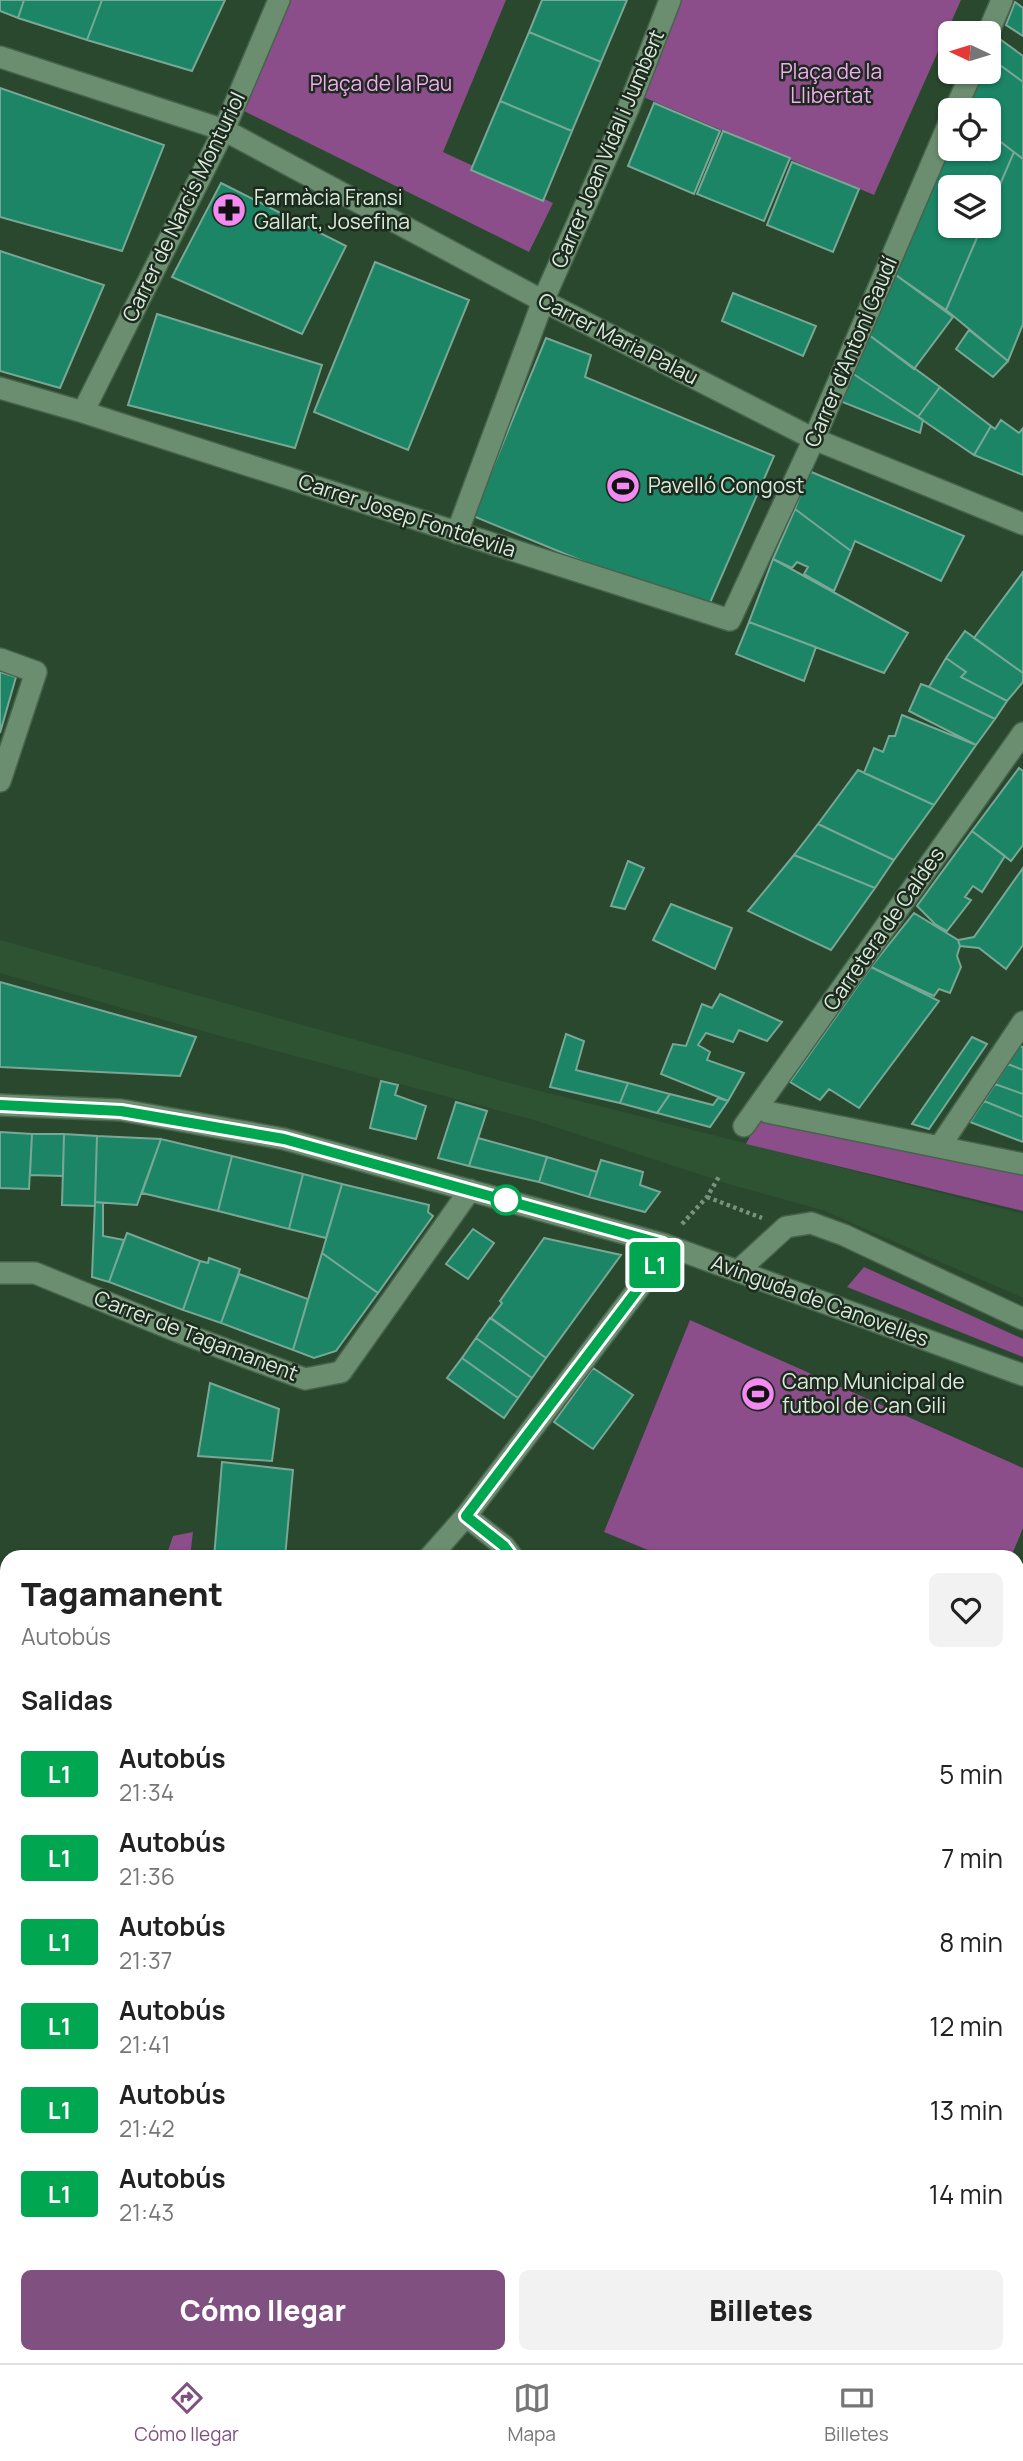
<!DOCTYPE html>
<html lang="es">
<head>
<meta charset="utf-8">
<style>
  :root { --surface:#fff; --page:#f2f2f2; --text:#222; --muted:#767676; --line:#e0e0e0; --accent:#805180 }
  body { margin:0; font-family:Manrope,sans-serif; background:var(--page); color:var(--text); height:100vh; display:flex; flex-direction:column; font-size:26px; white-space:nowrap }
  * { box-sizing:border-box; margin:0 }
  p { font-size:23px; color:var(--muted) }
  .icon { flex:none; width:38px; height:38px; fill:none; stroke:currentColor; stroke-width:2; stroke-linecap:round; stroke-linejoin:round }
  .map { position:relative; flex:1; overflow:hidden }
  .drawer { position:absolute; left:0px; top:1550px; width:1024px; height:814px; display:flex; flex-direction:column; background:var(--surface); border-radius:21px 21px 0 0; box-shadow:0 2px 5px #0004 }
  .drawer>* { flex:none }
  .badge { padding:0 14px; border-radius:5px; font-size:24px; line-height:46px }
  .needle { width:46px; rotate:274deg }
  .fabs { position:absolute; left:938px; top:21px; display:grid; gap:14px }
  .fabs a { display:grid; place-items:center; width:63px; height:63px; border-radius:10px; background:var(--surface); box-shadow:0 2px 5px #0004; font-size:35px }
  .map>.badge { position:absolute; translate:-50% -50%; box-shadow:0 0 0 4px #fff }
  h2 { padding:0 21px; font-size:26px; line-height:63px }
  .round { display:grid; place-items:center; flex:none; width:74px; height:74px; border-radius:10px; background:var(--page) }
  .overview { display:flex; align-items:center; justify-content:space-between; height:119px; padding:0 21px }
  h1 { font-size:33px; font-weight:800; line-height:52px }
  .primary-button { display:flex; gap:14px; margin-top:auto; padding:14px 21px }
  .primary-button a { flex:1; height:80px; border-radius:10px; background:var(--accent); color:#fff; font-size:28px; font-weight:800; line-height:80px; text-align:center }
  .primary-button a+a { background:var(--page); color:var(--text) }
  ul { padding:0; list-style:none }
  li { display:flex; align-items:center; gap:21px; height:84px; padding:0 21px }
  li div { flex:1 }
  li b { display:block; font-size:26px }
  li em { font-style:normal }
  li .badge { min-width:77px; font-weight:700; text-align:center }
  .menu { display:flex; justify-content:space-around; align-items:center; height:98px; border-top:2px solid var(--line); background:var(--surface); font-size:19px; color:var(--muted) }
  .menu a { display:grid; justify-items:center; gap:4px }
  .menu .selected { color:var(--accent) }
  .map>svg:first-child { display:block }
  .built { fill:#2e5333 }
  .green { fill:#8c4d8b }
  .building { fill:#1b8566; stroke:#78a895; stroke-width:2 }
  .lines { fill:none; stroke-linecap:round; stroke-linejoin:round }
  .minor-casing { stroke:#48634c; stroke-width:24 }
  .path { stroke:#79927c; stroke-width:4.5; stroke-dasharray:3.5 3.5; stroke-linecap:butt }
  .minor { stroke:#6c8e70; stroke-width:21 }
  .line-casing { stroke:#fff; stroke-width:16 }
  .line { stroke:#00a650; stroke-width:10 }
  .stop-dot { fill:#fff; stroke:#00a650; stroke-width:3.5 }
  .labels { text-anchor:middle; stroke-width:5; stroke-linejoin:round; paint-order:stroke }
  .park-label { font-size:21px; fill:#f6aaf4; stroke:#1d2a1e }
  .street-label { font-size:21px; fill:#d9ebdb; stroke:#1d2a1e }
  .poi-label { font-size:21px; fill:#d9ebdb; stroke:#1d2a1e; text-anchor:start }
</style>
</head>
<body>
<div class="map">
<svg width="1023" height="2363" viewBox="0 0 1023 2363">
  <rect width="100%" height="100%" fill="#29482d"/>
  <path class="built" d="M0,940L513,1084L1023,1214V1298L822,1210L732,1185L534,1120L206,1032L0,973Z"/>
  <path class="green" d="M279,0H506L443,152L553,203L529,252L234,106Z
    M680,0H961L874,195L641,96Z
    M758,1121L1023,1171V1211L746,1144Z
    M864,1267L1023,1339V1357L847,1287Z
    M690,1320L1023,1468V1528L1011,1557H665L604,1532Z
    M193,1532L190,1557H166L173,1536Z
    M7,1599V1687L0,1686V1603Z
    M1023,1698V2363H936L935,2357H1017V1712Z"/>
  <path class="building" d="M0,0H24L18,18L0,11Z
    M24,0H102L87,40L18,18Z
    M102,0H225L192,71L87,40Z
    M542,0H627L601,62L529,32Z
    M1015,2L1023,8V36L1006,25Z
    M529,32L601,62L572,131L500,101Z
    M997,37L1023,56V82L989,57L991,53L989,45Z
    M989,57L1023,82V159L989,133V110H967L983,72H989Z
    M0,88L164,145L122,251L0,217Z
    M500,101L572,131L543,201L471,170Z
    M654,103L720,131L694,194L628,166Z
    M723,131L790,158L764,221L697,194Z
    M989,133L1014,152L989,210V187H950V226H982L946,310L893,273L950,138V149H989Z
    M1014,152L1023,159V324L1008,361L946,310L982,226H989V210Z
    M792,162L859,189L833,252L767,225Z
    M221,183L346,246L302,334L172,277Z
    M0,251L104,285L60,388L0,371Z
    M375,262L469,300L408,450L314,412Z
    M893,273L953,317L914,369L869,335Z
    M733,293L816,326L803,356L722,321Z
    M157,314L322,365L295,448L128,405Z
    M969,330L1008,361L993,377L956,349Z
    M869,335L940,387L918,417L852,373Z
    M546,338L591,355L585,377L774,456L706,612L473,516Z
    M852,373L923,420L920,433L840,401Z
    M940,387L991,426L974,455L918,417Z
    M1001,420L1019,433L1023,428V475L974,455L991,426L995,429Z
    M809,471L964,536L941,581L855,541L851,551L795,509Z
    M795,509L851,551L834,591L804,574L808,567L797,562L792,568L773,559Z
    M773,559L908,633L884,673L749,622Z
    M1023,572V673L974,638Z
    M749,622L816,647L804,681L736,654Z
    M965,631L1023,673V682L1007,701L961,677L966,672L946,658Z
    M946,658L966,672L961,677L1007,701L995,719L929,687Z
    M0,672L16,677L0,733Z
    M921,684L929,687L995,719L976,745L909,711Z
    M902,715L976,745L934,805L864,773L874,748L883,752L889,736H895Z
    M1019,768L1023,771V845L1011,861L972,831Z
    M858,770L934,805L894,860L818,824Z
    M818,824L894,860L875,888L794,855Z
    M972,831L1005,856L982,892L973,886L965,897L971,900L947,931L935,924L917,906Z
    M794,855L875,888L831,950L748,911Z
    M628,861L644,868L625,909L611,906Z
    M1023,868V945L1006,969L979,948L960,946L958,940L974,937Z
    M671,904L732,928L715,969L653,940Z
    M914,913L958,940L960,946L957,956L961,967L950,993L939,989L934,996L871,967Z
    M871,967L939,1001L859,1108L829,1089L820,1100L790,1082Z
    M0,982L196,1037L180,1076L0,1067Z
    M720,994L782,1022L767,1041L739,1030L733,1042L706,1033L698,1045L710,1052L707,1060L744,1073L728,1101L661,1074L673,1044L686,1046L702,1004L712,1008Z
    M566,1034L584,1041L576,1070L628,1083L620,1103L550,1087Z
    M972,1037L987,1044L929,1129L912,1124Z
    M1019,1046L1023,1047V1070L1008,1064Z
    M1008,1064L1023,1070V1094L995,1084Z
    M381,1081L398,1085L395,1095L426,1106L416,1139L370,1128Z
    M628,1083L670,1094L657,1113L620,1103Z
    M995,1084L1023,1094V1117L984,1101Z
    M670,1094L713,1105L718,1098L728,1101L710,1127L657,1113Z
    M984,1101L1023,1117V1142L970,1122Z
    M456,1102L487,1111L469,1166L438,1158Z
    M0,1132L32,1134L29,1189L0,1188Z
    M32,1134H64L63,1176L30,1175Z
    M64,1134L97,1136L95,1206L62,1205Z
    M97,1136L161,1139L137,1205L95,1202Z
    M478,1138L547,1157L539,1182L469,1166Z
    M161,1139L232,1156L218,1211L142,1193Z
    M232,1156L303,1174L289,1229L218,1211Z
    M547,1157L597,1172L589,1197L539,1182Z
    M601,1160L643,1172L640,1185L660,1192L645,1212L589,1197Z
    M303,1174L342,1184L326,1238L289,1229Z
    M342,1184L429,1205L428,1212L433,1216L378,1293L322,1253Z
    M95,1202L103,1203V1236L124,1240L109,1282L92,1277Z
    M473,1229L494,1243L468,1279L446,1264Z
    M127,1233L200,1261L183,1310L109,1282Z
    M544,1238L621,1255L546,1358L491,1318L502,1303L500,1301Z
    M322,1253L378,1293L336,1351L314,1358L293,1350Z
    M209,1258L240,1269L221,1323L183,1310L200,1261L208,1263Z
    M239,1274L308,1299L293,1350L221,1323Z
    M490,1318L546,1358L532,1378L476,1338Z
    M476,1338L532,1378L518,1398L462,1358Z
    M462,1358L518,1398L504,1418L447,1378Z
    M593,1368L633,1395L593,1449L554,1422Z
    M210,1383L279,1409L272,1461L198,1456Z
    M222,1462L293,1470L285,1558H214Z
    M7,1881V1987L0,1989V1884Z
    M0,2004L7,2025V2062L0,2064Z"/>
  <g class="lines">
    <g class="minor-casing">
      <path id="minor" d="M988,33L1002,0
        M0,57L224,130L543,301L814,439L1023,524
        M955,110L972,72
        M0,388L83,412L730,620L814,439L950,121
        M83,412L224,130L279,0
        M457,533L543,301L628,109L670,0
        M0,659L36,672L0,781
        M0,1105L121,1110L284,1139L663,1244L1023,1375
        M767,1112L1023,1164
        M744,1126L1023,733
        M940,1146L1023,1022
        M739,1270L786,1227L811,1223L844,1235L1023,1319
        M0,1273H35L179,1332L305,1379L341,1372L470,1190
        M466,1516L504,1546L513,1558
        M429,1558L466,1516L654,1268L663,1244
        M0,1709L7,1707
        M1017,1712L1023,1698
        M0,2109L7,2106
        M0,2179L7,2176
        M0,2286L7,2282
        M576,2357V2363
        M935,2357L936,2363"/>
    </g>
    <path class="path" d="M707,1197L762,1218
      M682,1224L707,1197L720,1175
      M1017,1879L1023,1882
      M496,2363L498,2357"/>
    <use href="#minor" class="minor"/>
  </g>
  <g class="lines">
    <g class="line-casing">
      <path id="line" d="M0,1105L121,1111L284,1139L663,1244L654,1268L466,1516L504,1546L513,1558"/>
    </g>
    <use href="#line" class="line"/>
  </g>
  <defs>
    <g id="pharmacy-disc" transform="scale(1.75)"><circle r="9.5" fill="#f38af2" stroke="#1d2a1e"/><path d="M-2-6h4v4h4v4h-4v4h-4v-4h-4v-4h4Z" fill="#111"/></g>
    <g id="stadium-disc" transform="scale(1.75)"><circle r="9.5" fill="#f38af2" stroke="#1d2a1e"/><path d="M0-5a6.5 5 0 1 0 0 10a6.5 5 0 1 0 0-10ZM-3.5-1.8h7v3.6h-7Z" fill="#111"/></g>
  </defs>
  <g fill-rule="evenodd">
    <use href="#pharmacy-disc" x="229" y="210"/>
    <use href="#stadium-disc" x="623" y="486"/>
    <use href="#stadium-disc" x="758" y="1394"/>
  </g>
  <circle class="stop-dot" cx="506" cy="1200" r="14"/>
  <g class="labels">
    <g class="park-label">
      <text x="831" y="79">Plaça de la<tspan x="831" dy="24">Llibertat</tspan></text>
      <text x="381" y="91">Plaça de la Pau</text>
    </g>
    <g class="street-label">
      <text transform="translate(608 149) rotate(-67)" y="7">Carrer Joan Vidal i Jumbert</text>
      <text transform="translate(184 207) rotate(-64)" y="7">Carrer de Narcís Monturiol</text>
      <text transform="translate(618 339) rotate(27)" y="7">Carrer Maria Palau</text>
      <text transform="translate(851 352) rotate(-67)" y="7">Carrer d'Antoni Gaudí</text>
      <text transform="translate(407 516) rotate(18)" y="7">Carrer Josep Fontdevila</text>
      <text transform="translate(884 929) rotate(-55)" y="7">Carretera de Caldes</text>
      <text transform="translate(820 1301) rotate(20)" y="7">Avinguda de Canovelles</text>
      <text transform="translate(196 1336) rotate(21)" y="7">Carrer de Tagamanent</text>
    </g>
    <g class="poi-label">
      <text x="254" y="205">Farmàcia Fransi<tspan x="254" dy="24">Gallart, Josefina</tspan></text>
      <text x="648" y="493">Pavelló Congost</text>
      <text x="782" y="1389">Camp Municipal de<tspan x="782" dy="24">futbol de Can Gili</tspan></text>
    </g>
  </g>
</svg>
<div class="fabs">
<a><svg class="needle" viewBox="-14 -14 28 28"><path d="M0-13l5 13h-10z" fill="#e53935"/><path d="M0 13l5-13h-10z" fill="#767676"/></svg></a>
<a><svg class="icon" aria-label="locate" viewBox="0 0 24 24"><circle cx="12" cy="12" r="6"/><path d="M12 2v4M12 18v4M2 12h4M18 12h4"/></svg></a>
<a><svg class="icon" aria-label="layers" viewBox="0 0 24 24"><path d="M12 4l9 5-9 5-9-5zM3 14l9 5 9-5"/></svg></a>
</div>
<b class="badge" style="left:655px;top:1265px;background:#00a650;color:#fff">L1</b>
<section class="drawer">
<div class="overview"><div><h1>Tagamanent</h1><p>Autobús</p></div><a class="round"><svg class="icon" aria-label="heart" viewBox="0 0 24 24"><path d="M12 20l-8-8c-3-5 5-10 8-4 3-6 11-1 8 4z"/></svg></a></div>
<h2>Salidas</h2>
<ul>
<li><span class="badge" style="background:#00a650;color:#fff">L1</span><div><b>Autobús</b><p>21:34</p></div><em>5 min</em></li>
<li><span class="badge" style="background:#00a650;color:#fff">L1</span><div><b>Autobús</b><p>21:36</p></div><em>7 min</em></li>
<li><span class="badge" style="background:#00a650;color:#fff">L1</span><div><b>Autobús</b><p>21:37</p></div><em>8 min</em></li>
<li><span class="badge" style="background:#00a650;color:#fff">L1</span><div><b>Autobús</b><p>21:41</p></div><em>12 min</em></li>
<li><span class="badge" style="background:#00a650;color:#fff">L1</span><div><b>Autobús</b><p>21:42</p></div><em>13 min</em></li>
<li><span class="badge" style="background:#00a650;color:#fff">L1</span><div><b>Autobús</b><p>21:43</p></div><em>14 min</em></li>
</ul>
<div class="primary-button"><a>Cómo llegar</a><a>Billetes</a></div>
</section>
</div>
<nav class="menu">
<a class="selected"><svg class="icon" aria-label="directions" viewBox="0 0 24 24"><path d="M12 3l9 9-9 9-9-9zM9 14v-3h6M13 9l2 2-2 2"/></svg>Cómo llegar</a>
<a><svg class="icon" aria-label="map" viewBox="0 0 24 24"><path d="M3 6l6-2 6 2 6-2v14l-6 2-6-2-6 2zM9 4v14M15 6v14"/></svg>Mapa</a>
<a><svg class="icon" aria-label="tickets" viewBox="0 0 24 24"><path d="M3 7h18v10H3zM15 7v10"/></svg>Billetes</a>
</nav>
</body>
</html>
